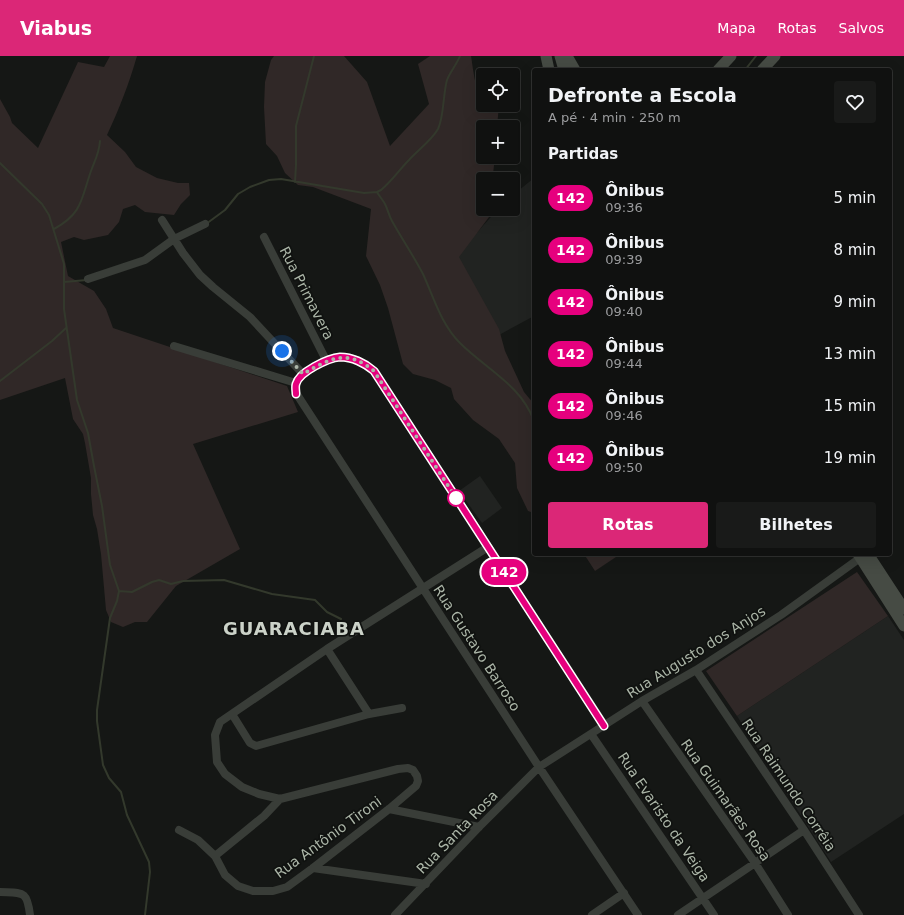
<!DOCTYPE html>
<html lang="pt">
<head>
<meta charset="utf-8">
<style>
  :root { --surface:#101110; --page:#191a19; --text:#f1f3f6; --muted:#9c9d9f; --line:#303130; --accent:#db2777 }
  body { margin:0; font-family:"DejaVu Sans",sans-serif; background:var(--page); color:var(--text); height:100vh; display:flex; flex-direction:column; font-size:15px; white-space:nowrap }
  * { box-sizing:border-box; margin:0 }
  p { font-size:13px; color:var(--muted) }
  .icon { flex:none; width:22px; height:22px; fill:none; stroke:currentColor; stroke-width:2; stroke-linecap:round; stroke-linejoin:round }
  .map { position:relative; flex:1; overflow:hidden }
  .drawer { position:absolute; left:532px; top:12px; width:360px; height:488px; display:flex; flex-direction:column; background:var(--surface); border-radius:4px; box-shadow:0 4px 16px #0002,0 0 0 1px var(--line) }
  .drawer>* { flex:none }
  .badge { padding:0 8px; border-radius:13px; font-size:14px; line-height:26px }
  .controls { position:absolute; left:476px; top:12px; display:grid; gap:8px }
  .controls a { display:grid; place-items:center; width:44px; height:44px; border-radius:4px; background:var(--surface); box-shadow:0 4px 16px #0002,0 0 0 1px var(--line); font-size:20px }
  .you { position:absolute; width:20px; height:20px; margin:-10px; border:3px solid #fff; border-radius:50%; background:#1a73e8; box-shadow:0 0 0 6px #1a73e833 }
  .map>.badge { position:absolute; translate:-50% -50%; box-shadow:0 0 0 2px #fff }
  h2 { padding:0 16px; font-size:15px; line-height:36px }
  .round { display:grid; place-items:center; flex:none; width:42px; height:42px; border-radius:4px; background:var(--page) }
  .overview { display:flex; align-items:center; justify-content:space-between; height:68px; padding:0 16px }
  h1 { font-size:19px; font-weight:600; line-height:30px }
  .cta { display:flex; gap:8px; margin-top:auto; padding:8px 16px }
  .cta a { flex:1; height:46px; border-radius:4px; background:var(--accent); color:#fff; font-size:16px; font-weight:600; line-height:46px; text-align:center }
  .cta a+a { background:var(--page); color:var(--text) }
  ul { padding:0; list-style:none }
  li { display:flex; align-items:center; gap:12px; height:52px; padding:0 16px }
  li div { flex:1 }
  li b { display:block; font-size:15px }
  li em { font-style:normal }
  li .badge { min-width:44px; font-weight:700; text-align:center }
  header { display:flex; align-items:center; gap:24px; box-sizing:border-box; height:56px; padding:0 20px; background:var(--accent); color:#fff }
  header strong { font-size:19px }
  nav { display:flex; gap:22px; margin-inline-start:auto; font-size:14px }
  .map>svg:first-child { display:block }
  .built { fill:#212321 }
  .green { fill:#302827 }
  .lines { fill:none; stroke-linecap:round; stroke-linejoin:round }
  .stream { stroke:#33392c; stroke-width:2 }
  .street { stroke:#393d38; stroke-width:8 }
  .secondary { stroke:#464b44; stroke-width:11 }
  .line-casing { stroke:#fff; stroke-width:9 }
  .line { stroke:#e6007e; stroke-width:6 }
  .walk { stroke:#acb6a8; stroke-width:4; stroke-dasharray:0 7.2 }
  .stop-dot { fill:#fff; stroke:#e6007e; stroke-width:2 }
  .labels { text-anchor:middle; stroke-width:3.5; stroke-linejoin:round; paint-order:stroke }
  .street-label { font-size:14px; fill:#acb6a8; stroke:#101210 }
  .district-label { font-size:18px; font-weight:bold; letter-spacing:1px; fill:#cbd2c8; stroke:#101210 }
</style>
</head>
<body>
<header>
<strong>Viabus</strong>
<nav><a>Mapa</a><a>Rotas</a><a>Salvos</a></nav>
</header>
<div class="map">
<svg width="904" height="859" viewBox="0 0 904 859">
  <rect width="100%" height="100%" fill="#151715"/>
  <path class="built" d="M534,122V260L499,279L456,200L498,153H513V139Z
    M480,420L502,452L482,467L459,435Z
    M888,560L904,584V758L831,806L737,660Z"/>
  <path class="green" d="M110,0H137C129,28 119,53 107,79L125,96L136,111L157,122L178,127H189L190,139L181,148L174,159L145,156L135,149L123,153L119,166L108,179L84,184L74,181L61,186L68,220L94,235L106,253L113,272L287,330L298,356L193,388L240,493L176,530L147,566H135L123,571L111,566L106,554L101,498L97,473L93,459L91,438V422L85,387L83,378L73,363L65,322L0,344V43L10,61L12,67L38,92L78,6L104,11Z
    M274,0H344L367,26L390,90L429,48L418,8L430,0H471C473,11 475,36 483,43V49H499L497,71H483V101H495L493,118L496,123H483V153H495L459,201L499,273L505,295L524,336L534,348V457L528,455L517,432L515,407L499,383L473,364L454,343L451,332L435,324L413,318L403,308L388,252L380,229L366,200L371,153L313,131L298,129L285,117L277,100L266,88L264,51L265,26L271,4Z
    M584,498H618L619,499L595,515Z
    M857,516L888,560L737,660L706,615Z"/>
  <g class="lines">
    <path class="stream" d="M745,14L756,0
      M0,107L42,148L49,159L64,208V253L77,344L88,377L94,410L102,450L110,509L119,535L117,545L110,562L97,654V665L103,709L109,722L121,736L127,759L149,806L150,816L145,859
      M295,126L296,109V70L314,0
      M377,136C379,140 383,144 385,148C388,154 389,160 392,165C402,183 413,199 423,218C434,242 441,268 460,287C486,313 521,329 534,365
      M206,168L225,154L238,138L250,131L269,124L281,123L364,137L377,136L381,134C392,125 399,114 409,104C418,94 431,85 438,73C444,61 443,38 447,24C450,16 457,8 460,0
      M54,173C83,157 81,143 91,115C95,104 99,98 100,85
      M64,226L87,224
      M0,325L52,285L66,272
      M119,535L132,536L152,526L159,524L171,528L183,525L224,524L272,538L315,544L327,556L341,563"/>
    <path class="street" d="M162,164L183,197L200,219L213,231L250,261L303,318
      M264,181L326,304
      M88,223L145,204L174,183L205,168
      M174,290L296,327
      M327,593L369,658
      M696,614L804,774L859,859
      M642,645L755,807L788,859
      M232,658L250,687L256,690L369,658L402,652
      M605,670L374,315C365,307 352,300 340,301C328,302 299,316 296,328C295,331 296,335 296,337L539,711L638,859
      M591,678L714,859
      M389,753L479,771
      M179,774L198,784L215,800L225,819L238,830L253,835H273L287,831L313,812L389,753L416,730L418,725L417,720L413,714L408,712L398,713L280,743L259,738L242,731L225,718L217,706L215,679L220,666L327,593L488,491
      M215,800L264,760L280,743
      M313,812L426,828
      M0,836C23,837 27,834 30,859
      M395,859L479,771L539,711L642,645L696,614L781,559L860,502L863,498
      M592,859L624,837
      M678,859L804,774"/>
    <path class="secondary" d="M546,0L549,14
      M560,0L564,14
      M567,0L575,14
      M718,14L731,0
      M762,14L775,0
      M858,498L904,570
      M868,498L904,553"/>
  </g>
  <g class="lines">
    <g class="line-casing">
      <path id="line" d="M296,338C296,335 295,331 296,328C299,316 328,302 340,301C352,301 365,307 374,315L604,670"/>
    </g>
    <use href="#line" class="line"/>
    <path class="walk" d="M282,295L303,318C330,303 346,292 374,315L456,442"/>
  </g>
  <circle class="stop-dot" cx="456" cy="442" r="8"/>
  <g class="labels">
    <g class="street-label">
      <text transform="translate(307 237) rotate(63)" y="5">Rua Primavera</text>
      <text transform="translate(477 592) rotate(57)" y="5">Rua Gustavo Barroso</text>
      <text transform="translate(696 596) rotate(-32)" y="5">Rua Augusto dos Anjos</text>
      <text transform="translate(789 729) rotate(56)" y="5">Rua Raimundo Corrêia</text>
      <text transform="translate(726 744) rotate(55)" y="5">Rua Guimarães Rosa</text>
      <text transform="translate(664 761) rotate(56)" y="5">Rua Evaristo da Veiga</text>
      <text transform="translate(457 776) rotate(-46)" y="5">Rua Santa Rosa</text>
      <text transform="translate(328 781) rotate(-36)" y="5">Rua Antônio Tironi</text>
    </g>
    <g class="district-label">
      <text x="294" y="579">GUARACIABA</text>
    </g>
  </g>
</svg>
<div class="controls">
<a><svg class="icon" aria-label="locate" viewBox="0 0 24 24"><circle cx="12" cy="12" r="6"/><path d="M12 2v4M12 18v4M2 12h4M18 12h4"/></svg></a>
<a>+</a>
<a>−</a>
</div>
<div class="you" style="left:282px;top:295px"></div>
<b class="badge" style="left:504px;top:516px;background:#e6007e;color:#fff">142</b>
<section class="drawer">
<div class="overview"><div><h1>Defronte a Escola</h1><p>A pé · 4 min · 250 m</p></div><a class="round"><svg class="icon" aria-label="heart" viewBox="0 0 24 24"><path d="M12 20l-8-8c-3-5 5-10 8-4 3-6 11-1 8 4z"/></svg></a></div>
<h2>Partidas</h2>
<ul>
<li><span class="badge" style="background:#e6007e;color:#fff">142</span><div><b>Ônibus</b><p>09:36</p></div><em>5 min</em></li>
<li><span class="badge" style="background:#e6007e;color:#fff">142</span><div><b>Ônibus</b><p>09:39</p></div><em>8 min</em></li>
<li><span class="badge" style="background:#e6007e;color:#fff">142</span><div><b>Ônibus</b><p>09:40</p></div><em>9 min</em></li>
<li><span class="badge" style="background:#e6007e;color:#fff">142</span><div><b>Ônibus</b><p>09:44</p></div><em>13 min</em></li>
<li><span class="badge" style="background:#e6007e;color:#fff">142</span><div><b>Ônibus</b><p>09:46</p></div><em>15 min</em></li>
<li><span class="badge" style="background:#e6007e;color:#fff">142</span><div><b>Ônibus</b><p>09:50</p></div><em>19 min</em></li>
</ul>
<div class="cta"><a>Rotas</a><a>Bilhetes</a></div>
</section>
</div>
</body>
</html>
